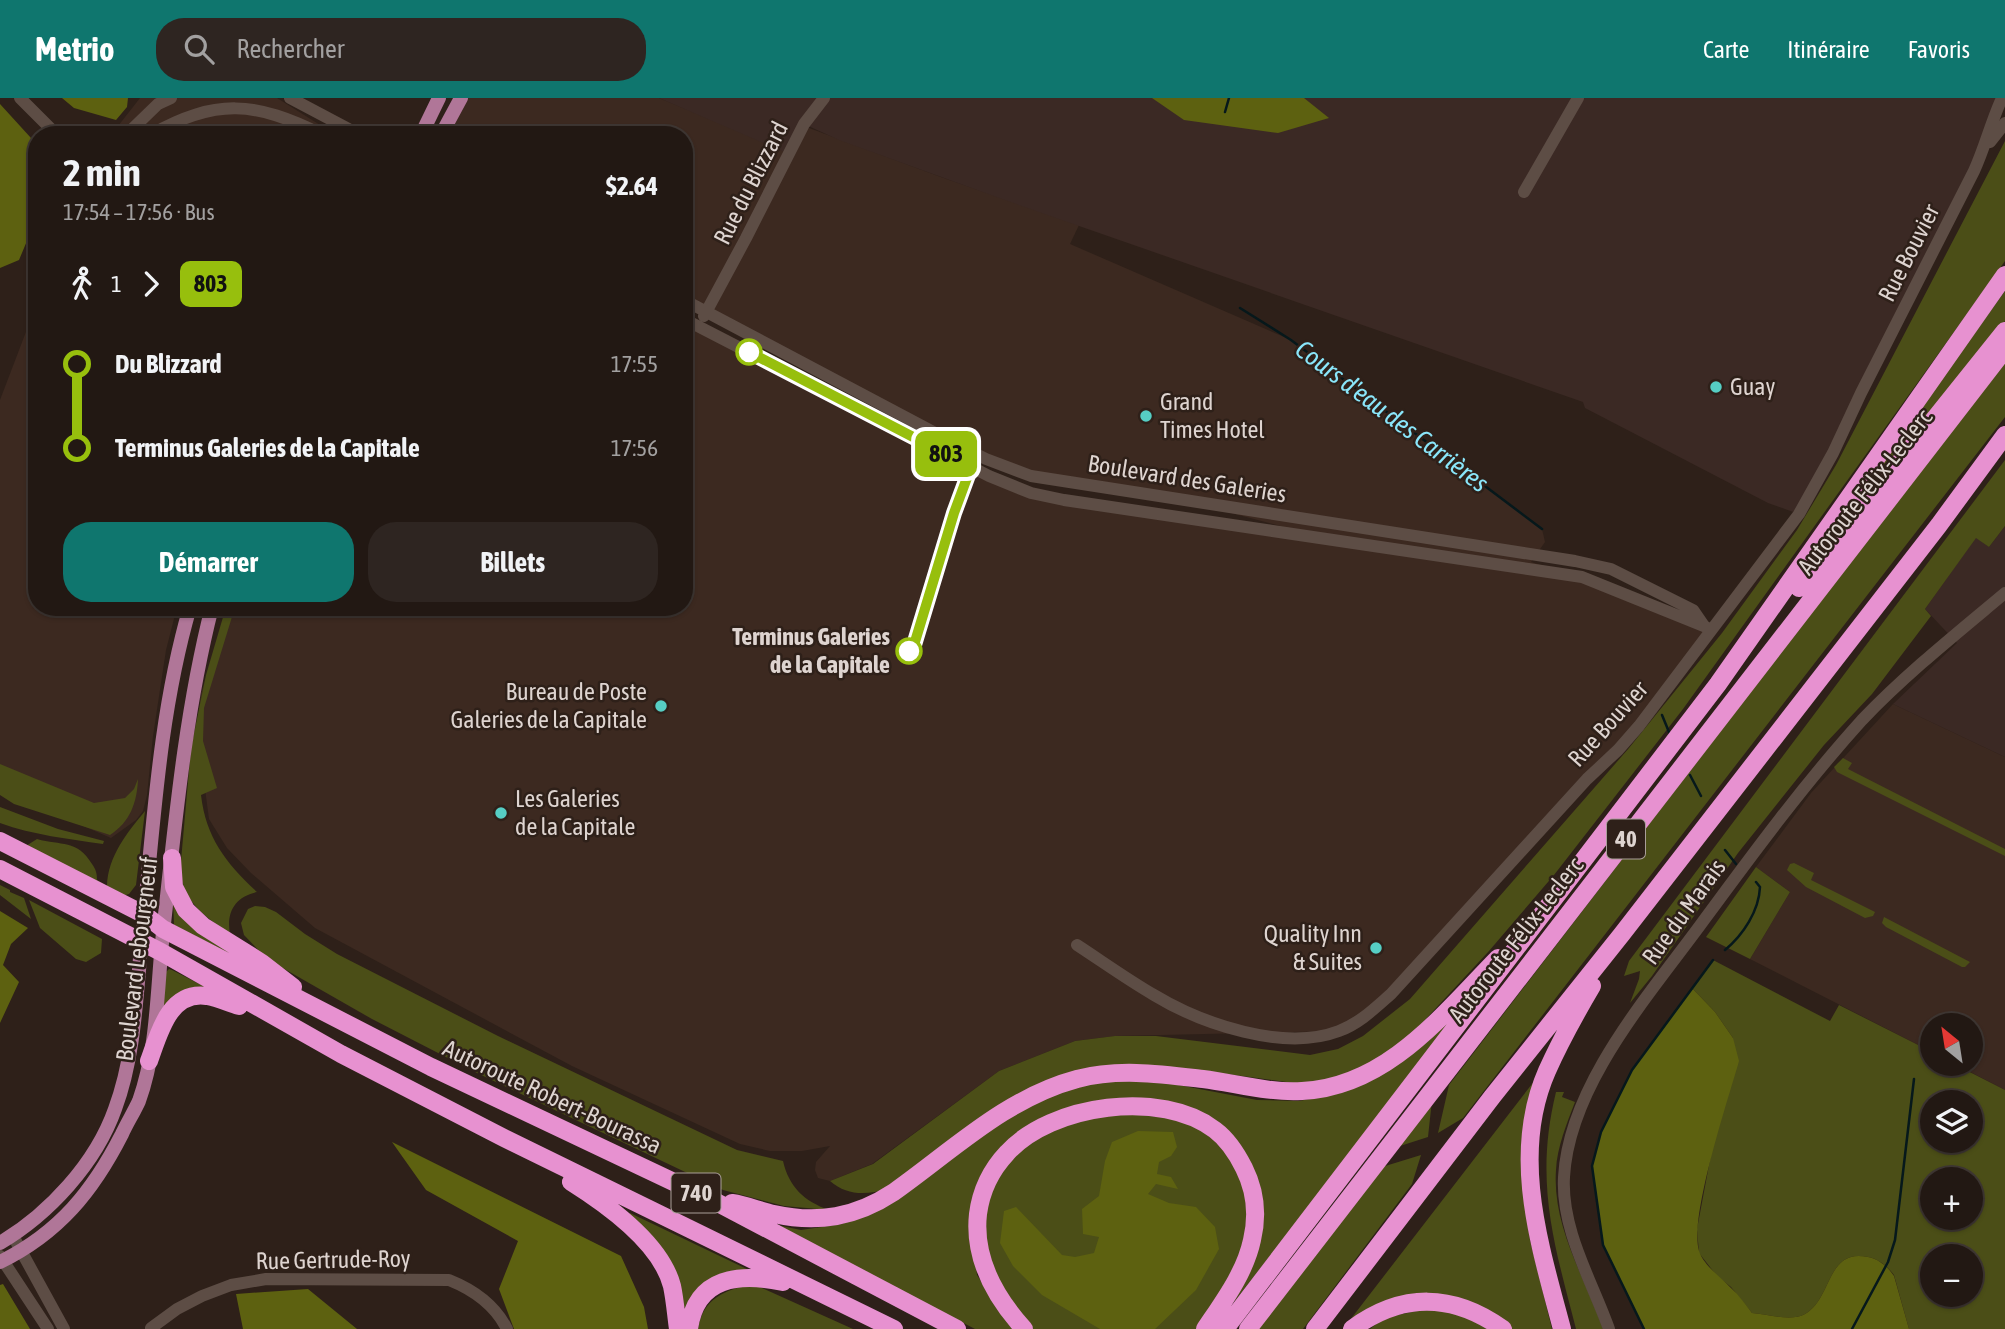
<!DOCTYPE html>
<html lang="fr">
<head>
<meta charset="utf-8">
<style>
  :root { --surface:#221813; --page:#2e2521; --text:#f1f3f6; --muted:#a2a0a0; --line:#3f3733; --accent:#0f766e }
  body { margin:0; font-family:"Asap Condensed",sans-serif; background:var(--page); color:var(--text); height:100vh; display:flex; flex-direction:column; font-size:26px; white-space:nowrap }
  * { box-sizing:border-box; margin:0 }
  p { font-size:23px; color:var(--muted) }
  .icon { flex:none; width:38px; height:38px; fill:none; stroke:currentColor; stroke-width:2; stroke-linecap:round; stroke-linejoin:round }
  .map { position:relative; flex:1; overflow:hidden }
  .details { position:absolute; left:28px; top:28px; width:665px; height:490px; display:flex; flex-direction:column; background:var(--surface); border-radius:28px; box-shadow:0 2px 5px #0004,0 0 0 2px var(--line) }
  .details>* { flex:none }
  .badge { padding:0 14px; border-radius:10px; font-size:24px; line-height:46px }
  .needle { width:46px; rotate:330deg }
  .controls { position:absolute; left:1920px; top:915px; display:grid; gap:14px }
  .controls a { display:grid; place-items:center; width:63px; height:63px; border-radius:50%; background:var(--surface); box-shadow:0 2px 5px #0004,0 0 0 2px var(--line); font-size:35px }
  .map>.badge { position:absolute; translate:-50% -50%; box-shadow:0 0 0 4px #fff }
  .legs { display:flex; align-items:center; gap:10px; height:77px; padding:0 35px; font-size:23px }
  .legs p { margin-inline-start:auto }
  .head { display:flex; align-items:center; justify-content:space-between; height:119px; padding:0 35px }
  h1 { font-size:38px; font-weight:700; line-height:52px }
  .action { display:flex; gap:14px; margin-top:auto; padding:14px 35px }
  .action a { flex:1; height:80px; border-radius:28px; background:var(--accent); color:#fff; font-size:28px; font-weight:700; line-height:80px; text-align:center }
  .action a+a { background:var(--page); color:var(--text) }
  ul { padding:0 35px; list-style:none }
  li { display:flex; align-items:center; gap:24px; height:84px; font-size:26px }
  li i { display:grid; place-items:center; width:10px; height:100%; margin:0 9px; background:currentColor }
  li i::after { content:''; width:18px; height:18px; margin:-9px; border:5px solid; border-radius:50%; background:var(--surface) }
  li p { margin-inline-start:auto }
  li:first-child i { background:linear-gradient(#0000 50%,currentColor 0) }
  li:last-child i { background:linear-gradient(currentColor 50%,#0000 0) }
  header { display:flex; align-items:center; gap:42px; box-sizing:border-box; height:98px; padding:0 35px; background:var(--accent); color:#fff }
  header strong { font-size:33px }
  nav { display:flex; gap:38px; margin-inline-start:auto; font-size:24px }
  .search { width:490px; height:63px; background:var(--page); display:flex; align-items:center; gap:18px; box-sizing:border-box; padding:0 24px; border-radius:28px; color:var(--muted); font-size:26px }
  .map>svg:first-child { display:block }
  .built { fill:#3c2920 }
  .industrial { fill:#3b2924 }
  .green { fill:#4b4e17; fill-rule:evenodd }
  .forest { fill:#5d6110 }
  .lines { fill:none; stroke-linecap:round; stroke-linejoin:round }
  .stream { stroke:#06181b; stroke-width:2.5 }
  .minor { stroke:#5d4d45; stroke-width:12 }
  .major { stroke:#b07698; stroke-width:14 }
  .highway { stroke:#e791d0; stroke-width:18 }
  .line-1-casing { stroke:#fff; stroke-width:16 }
  .line-1 { stroke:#97bf0d; stroke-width:10 }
  .stop-1-dot { fill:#fff; stroke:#97bf0d; stroke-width:3.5 }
  .poi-dot { fill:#56cec4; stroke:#2e2019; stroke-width:2.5 }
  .labels { text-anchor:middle; stroke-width:5; stroke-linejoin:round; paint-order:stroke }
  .shield { fill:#2e2019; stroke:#a99e99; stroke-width:2 }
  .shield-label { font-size:23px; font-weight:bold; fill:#ded4d0 }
  .street-label { font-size:24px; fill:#ded4d0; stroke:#2e2019 }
  .poi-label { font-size:24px; fill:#ded4d0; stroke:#2e2019; text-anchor:start }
  .stop-label { font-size:24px; font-weight:bold; fill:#ded4d0; stroke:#2e2019; text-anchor:end }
  .water-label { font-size:26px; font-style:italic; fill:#8ae6fa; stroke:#2e2019 }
</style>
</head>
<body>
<header>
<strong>Metrio</strong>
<div class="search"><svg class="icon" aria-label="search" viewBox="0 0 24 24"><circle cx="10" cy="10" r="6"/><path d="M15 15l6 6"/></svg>Rechercher</div>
<nav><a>Carte</a><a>Itinéraire</a><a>Favoris</a></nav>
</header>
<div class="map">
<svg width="2005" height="1231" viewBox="0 0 2005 1231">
  <rect width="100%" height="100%" fill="#2e2019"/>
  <path class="built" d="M140,0H277L336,37H111Z
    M461,0H659L773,47L787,55L801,27L941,79L1079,127L1070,146L1291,242L1542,431L1545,444L1531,464L1582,479L1712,533L1639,628L1391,896L1338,933L1116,938L1075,943L999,973L872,1066L830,1083L818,1080L815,1072L816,1064L830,1048L802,1053H770L740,1046L572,968L315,830L251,775L227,750L209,721L197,630L201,595L229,509H684V221L1031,395L1284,429L1186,403L1031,378L684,202V37H441Z
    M37,205V509H177L166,552L153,638L147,697L143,713L136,722L111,740L0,692V302Z
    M1893,606L2005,659V992L1955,966H1970V928H1932V954L1750,861L1790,794L1756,769L1811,695Z"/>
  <path class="industrial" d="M659,0H2002L1985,50L1799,416L1768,405L1585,310L1583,304L1002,101L839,42L804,26L789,56Z
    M2005,428V659L1893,606L1957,545L1925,511L1976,439L1989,449Z"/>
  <path class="green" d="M2005,43V163L1683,611L1554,777L1489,853L1410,938L1378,961L1332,982L1301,986L1204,973L1067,976L1030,990L998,1008L887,1091C867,1097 847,1098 830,1083L873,1066L999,973L1075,943L1115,938H1156L1310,957L1338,951L1363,938L1410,901L1629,650L1722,535L1797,432L1836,367Z
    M2005,193V223L1829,436Z
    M2005,262V319L1463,1020L1438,1035L1449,987Z
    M2005,362V428L1989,449L1976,440L1925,511L1931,518L1872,596L1824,647L1738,755L1652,878L1630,905L1639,881L1640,873L1624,878L1629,863Z
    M226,509H235L204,610L203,643L217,690L201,697C206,740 226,765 257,794C235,799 226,814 230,836C206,819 184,805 180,774L191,650L206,577Z
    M1843,660L1852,665L1848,671L2005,751V758L1837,674L1834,669Z
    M0,666L94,705L125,700L134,691L138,681C137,705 130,724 110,737L14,706L0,697Z
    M0,709L58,731L104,743L103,746C69,741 33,737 0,725Z
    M145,713L136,787L129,796L122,798L26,748L37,741C61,748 77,741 92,766C96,772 97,775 97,782L107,788C108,758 127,735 145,713Z
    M1794,765L1814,775L1811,782L1875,814L1873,818L1865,820L1806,789L1787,772L1790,766Z
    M1756,769L1790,794L1750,861L1706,839Z
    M0,787L10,792V794L24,800L31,821L0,797Z
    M173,800L266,874L174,827Z
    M29,802L102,841L101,855L86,864L76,861L40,830Z
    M255,808L265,809L276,814L305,836L337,856L498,938L737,1052L783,1063C789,1089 804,1103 829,1112L784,1108L723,1092L477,975L372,921L267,861L244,837L241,825L248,811Z
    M1884,819L1970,864L1965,869H1962L1886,829L1882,825Z
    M1713,862L1830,923L1839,907L1932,954V966H1954L2005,992V1231H1909L1894,1177C1888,1169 1879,1161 1868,1159C1826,1150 1833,1200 1805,1216C1791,1224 1768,1216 1752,1215L1731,1189L1717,1178L1699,1155L1697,1131L1733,940L1715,914L1692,890ZM1932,1004H1970V1043H1932ZM1932,1082H1970V1120H1932ZM1932,1158H1970V1197H1932Z
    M169,871L172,872L217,895L163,911L166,874Z
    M1480,889L1234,1204L1261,1123L1217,1027L1132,1002L1005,1047L971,1129L977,1177L1006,1221L1016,1231H975L772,1126L801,1132L842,1126L876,1112L1028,1004L1080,987L1127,980L1168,985L1257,1002L1299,1003L1341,995Z
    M1542,973L1525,1103L1530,1142L1552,1231C1540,1231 1522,1231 1509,1231C1489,1225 1472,1207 1452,1200C1415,1187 1381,1203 1350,1222Z
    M1556,994H1564L1562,999L1575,1004C1567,1025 1557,1049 1556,1072C1552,1129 1585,1179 1603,1231H1576C1554,1145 1534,1084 1556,994Z
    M1432,1002L1428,1039L1397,1049Z
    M1123,1015L1185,1022L1210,1035L1228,1053L1249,1096L1244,1149L1229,1183L1197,1231H1033L1004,1196L989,1169L983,1127L995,1078L1025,1046L1055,1031L1081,1021Z
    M1421,1057L1412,1086L1303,1231H1257L1382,1069Z
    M630,1115L751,1173L685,1213L679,1183L628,1119Z
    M753,1186L853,1231H698C703,1200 725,1192 753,1186Z
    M1435,1209L1461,1213L1493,1231H1370L1384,1220Z"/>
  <path class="forest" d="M62,0H128L127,9L116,22L74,10Z
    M1152,0H1304L1329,20L1278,35L1184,22Z
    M0,6L31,40L37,54V119L19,162L0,170Z
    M0,813L28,830L11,846L3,867L19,884L0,925Z
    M1692,890L1715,914L1733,940L1739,963C1728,1002 1689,1119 1699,1153C1704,1168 1721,1179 1731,1190C1739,1197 1745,1206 1752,1215C1768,1216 1791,1224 1805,1216C1833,1200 1826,1150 1868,1159C1879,1161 1888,1169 1894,1178L1909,1231H1644L1603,1147L1592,1068L1601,1034L1632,972Z
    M1138,1033L1173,1034L1177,1049L1171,1058L1159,1064L1157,1076L1171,1079L1178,1091L1156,1086L1148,1096L1169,1105L1196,1109L1215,1129L1219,1151L1196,1192L1155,1231H1100L1042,1197L1013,1168L1000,1145L1004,1113L1016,1109L1062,1157L1075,1159L1094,1155L1099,1139L1083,1136L1082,1111L1099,1098L1105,1063L1112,1044Z
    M392,1044L621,1158L644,1209L648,1231H514L499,1191L518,1143L426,1092Z
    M3,1186L30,1231H0V1187Z
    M308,1191L357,1231H243L236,1196Z"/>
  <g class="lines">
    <path class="stream" d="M1225,14L1229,0
      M1240,210L1291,242L1542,431
      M1662,617L1669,634
      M1690,677L1701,698
      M1725,752L1736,766
      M1725,852C1743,837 1759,813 1760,789L1756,784
      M1644,1231L1603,1147L1592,1068L1601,1034L1632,972L1713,862
      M1852,1231L1888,1164L1895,1142L1914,981"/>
    <path class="minor" d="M20,0L57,37
      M290,0L360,37
      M126,37L158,6L171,0
      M150,37C216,0 255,3 323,37
      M1990,44L2005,25
      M1524,94L1578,0
      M684,202L956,346L986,361L1031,378L1575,463L1611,471L1693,512L1704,528
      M704,218L746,140L804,26L824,0
      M684,221L989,378L1031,395L1064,402L1582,479L1706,529
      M1077,847C1103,864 1128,882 1154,897C1202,926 1284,954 1339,933C1360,925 1375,910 1391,896L1587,681L1618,652L1639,628L1799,416L1833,355L1861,295L1974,73C1985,49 1991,24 2002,0
      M13,1138L64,1231
      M0,1158L48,1231
      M151,1230L177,1211L202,1198L231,1187L266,1181L449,1182C474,1192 495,1207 507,1231
      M1609,1231C1592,1183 1561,1132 1564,1079C1569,986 1651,895 1704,822C1754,754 1805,685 1862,622C1906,576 1956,536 2005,495"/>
    <path class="major" d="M421,37L439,0
      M441,37L461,0
      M0,1145C49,1116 96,1065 115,1011C134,960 136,903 141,849C153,736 158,619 190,509
      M0,1164C59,1135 93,1093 122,1036C127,1025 134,1014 139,1003C158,950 157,889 163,835C175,726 185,615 212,509"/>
    <path class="highway" d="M1799,490L2005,233
      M0,743L145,817L163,831L431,969L718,1105L957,1231
      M172,760L174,789L186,812L203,828L262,865L293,889
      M0,771L161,854L341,956L504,1040L894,1231
      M149,963C159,936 169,892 207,898C218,900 229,905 239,908
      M571,1084C606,1106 661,1145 672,1188C675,1202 676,1217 678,1231
      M732,1105C746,1107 760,1113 774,1116C818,1126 856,1119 894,1094C952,1053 1006,1000 1077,981C1118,970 1161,976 1203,981C1235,985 1269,995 1302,993C1387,989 1443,916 1498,860
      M689,1231C696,1178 740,1175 783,1184
      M1024,1231C995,1199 973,1161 978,1116C981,1093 991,1072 1007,1055C1051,1006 1162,991 1215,1032C1227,1041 1237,1056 1244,1070C1255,1092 1258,1117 1252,1142C1245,1175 1223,1204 1205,1231
      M1225,1231L1718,586L2005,177
      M1248,1231L2005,251
      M1315,1231L1492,999L1622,836L1939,427L2005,337
      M1352,1231C1402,1194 1453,1195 1503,1231
      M1562,1231C1540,1148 1510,1057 1547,973C1560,944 1576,915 1592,888"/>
  </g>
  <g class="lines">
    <g class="line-1-casing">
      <path id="line-1" d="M749,254L971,369L954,415L914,547L909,553"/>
    </g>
    <use href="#line-1" class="line-1"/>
  </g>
  <g class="stop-1-dot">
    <circle cx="749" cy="254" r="12"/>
    <circle cx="909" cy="553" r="12"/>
  </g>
  <g class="poi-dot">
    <circle cx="1716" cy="289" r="7"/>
    <circle cx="1146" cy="318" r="7"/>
    <circle cx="661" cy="608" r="7"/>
    <circle cx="501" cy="715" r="7"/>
    <circle cx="1376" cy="850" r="7"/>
  </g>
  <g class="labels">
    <g class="shield">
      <rect x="1607" y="721.5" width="38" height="39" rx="5"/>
      <rect x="671.5" y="1075.5" width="49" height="39" rx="5"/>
    </g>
    <g class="shield-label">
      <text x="1626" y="749">40</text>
      <text x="696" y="1103">740</text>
    </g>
    <g class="street-label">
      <text transform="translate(751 85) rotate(-63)" y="8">Rue du Blizzard</text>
      <text transform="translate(1909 155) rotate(-63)" y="8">Rue Bouvier</text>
      <text transform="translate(1187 381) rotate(9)" y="8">Boulevard des Galeries</text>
      <text transform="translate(1865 394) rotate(-52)" y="8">Autoroute Félix-Leclerc</text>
      <text transform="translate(1608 626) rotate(-48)" y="8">Rue Bouvier</text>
      <text transform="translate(1684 814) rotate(-54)" y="8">Rue du Marais</text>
      <text transform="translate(1516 842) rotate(-52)" y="8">Autoroute Félix-Leclerc</text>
      <text transform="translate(137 861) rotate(-83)" y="8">Boulevard Lebourgneuf</text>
      <text transform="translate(552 999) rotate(25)" y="8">Autoroute Robert-Bourassa</text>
      <text transform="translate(333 1162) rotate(-1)" y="8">Rue Gertrude-Roy</text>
    </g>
    <g class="poi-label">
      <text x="1730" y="297">Guay</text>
      <text x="1160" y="312">Grand<tspan x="1160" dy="28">Times Hotel</tspan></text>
      <text x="647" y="602" text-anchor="end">Bureau de Poste<tspan x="647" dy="28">Galeries de la Capitale</tspan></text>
      <text x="515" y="709">Les Galeries<tspan x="515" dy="28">de la Capitale</tspan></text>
      <text x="1362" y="844" text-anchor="end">Quality Inn<tspan x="1362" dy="28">&amp; Suites</tspan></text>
    </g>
    <g class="stop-label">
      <text x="890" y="547">Terminus Galeries<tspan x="890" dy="28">de la Capitale</tspan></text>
    </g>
    <g class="water-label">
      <text transform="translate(1392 318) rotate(37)" y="9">Cours d'eau des Carrières</text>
    </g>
  </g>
</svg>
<div class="controls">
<a><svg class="needle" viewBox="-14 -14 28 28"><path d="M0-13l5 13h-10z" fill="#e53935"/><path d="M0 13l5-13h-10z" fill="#a2a0a0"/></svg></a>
<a><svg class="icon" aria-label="layers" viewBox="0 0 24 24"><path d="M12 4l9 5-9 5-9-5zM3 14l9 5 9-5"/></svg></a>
<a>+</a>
<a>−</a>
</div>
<b class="badge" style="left:946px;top:356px;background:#97bf0d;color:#111">803</b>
<section class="details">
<div class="head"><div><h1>2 min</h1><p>17:54 – 17:56 · Bus</p></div><b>$2.64</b></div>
<div class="legs"><svg class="icon" aria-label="walk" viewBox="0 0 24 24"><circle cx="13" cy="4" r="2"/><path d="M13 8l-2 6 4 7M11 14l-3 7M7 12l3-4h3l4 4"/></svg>1<svg class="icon" aria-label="forward" viewBox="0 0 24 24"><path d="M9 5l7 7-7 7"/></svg><b class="badge" style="background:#97bf0d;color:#111">803</b></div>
<ul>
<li><i style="color:#97bf0d"></i><b>Du Blizzard</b><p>17:55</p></li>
<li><i style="color:#97bf0d"></i><b>Terminus Galeries de la Capitale</b><p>17:56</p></li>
</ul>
<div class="action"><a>Démarrer</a><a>Billets</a></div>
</section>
</div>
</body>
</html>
